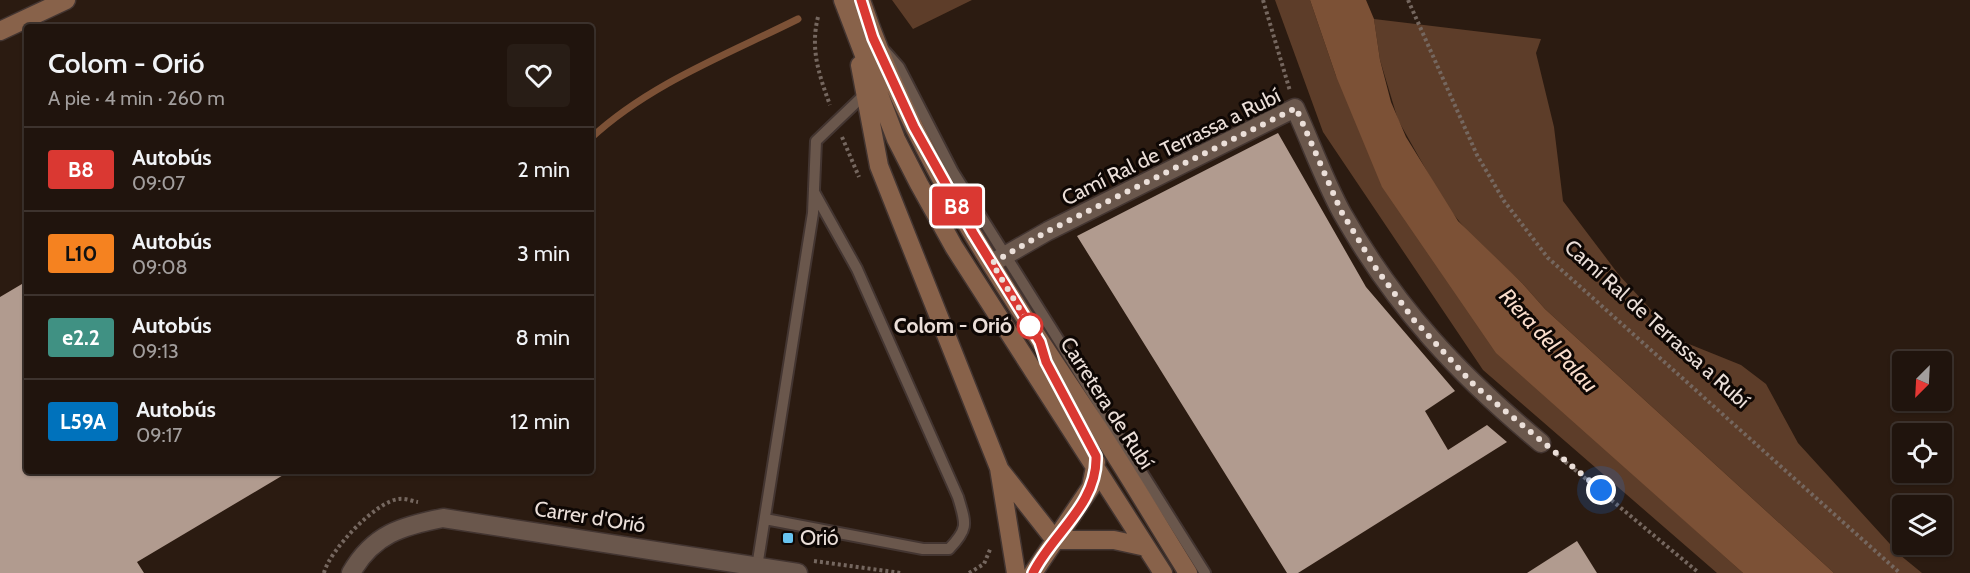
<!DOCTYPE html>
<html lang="es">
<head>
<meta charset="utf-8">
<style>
  :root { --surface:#20140d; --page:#281d16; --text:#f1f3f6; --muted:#a29e9d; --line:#3d332e }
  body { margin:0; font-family:Cabin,sans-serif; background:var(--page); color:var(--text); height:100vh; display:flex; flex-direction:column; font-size:22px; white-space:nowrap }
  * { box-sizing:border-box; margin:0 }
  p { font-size:20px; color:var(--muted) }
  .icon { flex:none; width:33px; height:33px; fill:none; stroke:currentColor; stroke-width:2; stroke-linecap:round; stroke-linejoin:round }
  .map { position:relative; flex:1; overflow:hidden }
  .details { position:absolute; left:24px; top:24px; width:570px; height:450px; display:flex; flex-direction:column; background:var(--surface); border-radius:6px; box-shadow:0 2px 4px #0004,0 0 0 2px var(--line) }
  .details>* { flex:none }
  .badge { padding:0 12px; border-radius:4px; font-size:21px; line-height:39px }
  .needle { width:39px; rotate:204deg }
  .controls { position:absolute; left:1892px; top:351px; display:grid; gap:12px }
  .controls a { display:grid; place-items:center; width:60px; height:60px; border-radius:6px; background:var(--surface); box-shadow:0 2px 4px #0004,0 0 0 2px var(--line); font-size:30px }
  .you { position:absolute; width:30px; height:30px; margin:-15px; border:4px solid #fff; border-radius:50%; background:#1a73e8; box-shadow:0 0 0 9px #1a73e833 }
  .map>.badge { position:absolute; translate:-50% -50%; box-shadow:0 0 0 3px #fff }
  .round { display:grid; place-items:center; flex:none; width:63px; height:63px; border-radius:6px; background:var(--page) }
  .overview { display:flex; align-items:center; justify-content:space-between; height:102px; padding:0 24px }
  h1 { font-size:28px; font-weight:600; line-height:45px }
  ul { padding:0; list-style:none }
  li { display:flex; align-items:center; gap:18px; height:84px; padding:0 24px; border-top:2px solid var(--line) }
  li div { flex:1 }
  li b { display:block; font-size:22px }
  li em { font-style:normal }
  li .badge { min-width:66px; font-weight:700; text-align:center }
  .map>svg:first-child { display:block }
  .green { fill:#5d3d29 }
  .water { fill:#7c5136 }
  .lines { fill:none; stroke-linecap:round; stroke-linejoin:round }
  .stream { stroke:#7c5136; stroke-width:7 }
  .building { fill:#b19b8f }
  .lane-casing { stroke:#433531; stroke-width:14 }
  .street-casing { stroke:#433531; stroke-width:21 }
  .secondary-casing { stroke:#433531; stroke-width:21 }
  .path { stroke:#75675f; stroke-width:4; stroke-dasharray:3 3; stroke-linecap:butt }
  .lane { stroke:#6a574c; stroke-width:10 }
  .street { stroke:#6a574c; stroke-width:18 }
  .secondary { stroke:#88624a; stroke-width:18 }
  .line-casing { stroke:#fff; stroke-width:14 }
  .line { stroke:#da3832; stroke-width:9 }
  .walk { stroke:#ebdfd9; stroke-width:6; stroke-dasharray:0 10.8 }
  .stop-dot { fill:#fff; stroke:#da3832; stroke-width:3 }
  .poi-dot { fill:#68c4f0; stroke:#0e0704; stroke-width:2 }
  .labels { text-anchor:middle; stroke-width:6; stroke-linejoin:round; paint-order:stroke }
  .street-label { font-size:21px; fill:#ebdfd9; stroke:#0e0704 }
  .stop-label { font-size:21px; font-weight:bold; fill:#ebdfd9; stroke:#0e0704; text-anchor:end }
  .poi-label { font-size:21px; fill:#ebdfd9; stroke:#0e0704; text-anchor:start }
  .water-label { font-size:22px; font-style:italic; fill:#fbdecd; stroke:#0e0704 }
</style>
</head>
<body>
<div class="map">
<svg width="1970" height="573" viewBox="0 0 1970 573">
  <rect width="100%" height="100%" fill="#2b1b11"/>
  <path class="green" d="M892,0H972L913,29Z
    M1275,0H1310L1336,76L1673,510L1743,573H1717L1483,370L1323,132Z
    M1374,19L1541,39L1536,53L1554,127L1563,201L1619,275L1668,328L1684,342L1741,365L1766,384L1798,443L1900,555L1922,573H1834L1545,309L1522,283L1471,236L1446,205L1398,120L1380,60Z"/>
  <path class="water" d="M1310,0H1366L1374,19L1380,60L1391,102L1406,137L1458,221L1522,283L1545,309L1834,573H1743L1496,353L1382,187L1336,76Z"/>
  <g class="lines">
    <path class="stream" d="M591,138C649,84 728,54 798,19"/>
  </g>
  <path class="building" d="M1278,133L1366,287L1455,391L1425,411L1448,450L1487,425L1507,442L1298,573H1287L1077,236Z
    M27,281V471H290L137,562L144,573H0V297Z
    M1577,541L1597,573H1527Z"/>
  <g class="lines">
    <g class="lane-casing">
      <path id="lane" d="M885,51L899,67L953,172L1205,573
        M765,519L923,549H949C969,528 966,524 958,497L857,269L814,192
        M757,567L813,213L816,141L864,95"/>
    </g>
    <g class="street-casing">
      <path id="street" d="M992,263L1048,231L1295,108C1311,143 1324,180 1342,213C1396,308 1458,374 1541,443
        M351,573C373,534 402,526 443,518L798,573"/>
    </g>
    <g class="secondary-casing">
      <path id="secondary" d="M843,0L896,139L919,184L954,247L1163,573
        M861,0C912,152 1004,287 1092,419C1126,470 1156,522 1188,573
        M0,31L66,0
        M860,65L879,166L999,468L1016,573
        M1000,470L1055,540H1114L1146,547
        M1033,573L1091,487L1096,462"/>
    </g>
    <path class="path" d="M1263,0L1290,91
      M1408,0L1477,155L1504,201L1548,258L1900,573
      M818,17C810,49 819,75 830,105
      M842,137L859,177
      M1556,454L1699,573
      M814,561L901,573
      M324,573C329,551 376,501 399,499C405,498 412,501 418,502
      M969,573L984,564L991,547"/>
    <use href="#lane" class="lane"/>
    <use href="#street" class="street"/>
    <use href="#secondary" class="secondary"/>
  </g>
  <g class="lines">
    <g class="line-casing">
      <path id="line" d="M861,0L873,38L914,127L973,233L1040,342L1046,362L1096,456C1098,504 1052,534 1033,573"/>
    </g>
    <use href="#line" class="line"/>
    <path class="walk" d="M1030,326L992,263L1048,231L1296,108L1341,211L1375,267L1414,320L1475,386L1601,490"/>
  </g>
  <circle class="stop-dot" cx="1030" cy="326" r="12"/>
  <rect class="poi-dot" x="782" y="532" width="12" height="12" rx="3"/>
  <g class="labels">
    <g class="street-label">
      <text transform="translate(1171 147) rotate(-26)" y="7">Camí Ral de Terrassa a Rubí</text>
      <text transform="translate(1657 324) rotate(42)" y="7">Camí Ral de Terrassa a Rubí</text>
      <text transform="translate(1107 403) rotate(57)" y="7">Carretera de Rubí</text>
      <text transform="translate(590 517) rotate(9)" y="7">Carrer d'Orió</text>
    </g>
    <g class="stop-label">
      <text x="1012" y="333">Colom - Orió</text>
    </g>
    <g class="poi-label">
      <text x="800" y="545">Orió</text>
    </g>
    <g class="water-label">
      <text transform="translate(1549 340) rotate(47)" y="8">Riera del Palau</text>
    </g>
  </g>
</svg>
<div class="controls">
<a><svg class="needle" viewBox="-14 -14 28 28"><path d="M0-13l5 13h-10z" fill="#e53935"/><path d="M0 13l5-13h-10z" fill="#a29e9d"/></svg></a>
<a><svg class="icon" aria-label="locate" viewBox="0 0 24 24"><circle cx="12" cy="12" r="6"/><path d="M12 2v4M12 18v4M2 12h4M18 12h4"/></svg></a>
<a><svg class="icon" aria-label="layers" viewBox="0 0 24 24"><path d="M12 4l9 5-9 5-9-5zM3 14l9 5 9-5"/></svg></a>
</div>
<div class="you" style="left:1601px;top:490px"></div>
<b class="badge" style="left:957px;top:206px;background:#da3832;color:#fff">B8</b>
<section class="details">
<div class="overview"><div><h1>Colom - Orió</h1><p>A pie · 4 min · 260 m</p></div><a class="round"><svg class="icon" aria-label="heart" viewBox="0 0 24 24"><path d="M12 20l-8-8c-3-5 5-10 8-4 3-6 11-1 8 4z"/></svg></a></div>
<ul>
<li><span class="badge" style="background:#da3832;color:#fff">B8</span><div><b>Autobús</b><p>09:07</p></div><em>2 min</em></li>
<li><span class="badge" style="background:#f58220;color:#111">L10</span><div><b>Autobús</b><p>09:08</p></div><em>3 min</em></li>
<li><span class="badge" style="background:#409183;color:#fff">e2.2</span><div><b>Autobús</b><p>09:13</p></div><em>8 min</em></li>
<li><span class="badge" style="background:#0072bc;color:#fff">L59A</span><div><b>Autobús</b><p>09:17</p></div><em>12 min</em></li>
</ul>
</section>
</div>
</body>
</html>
